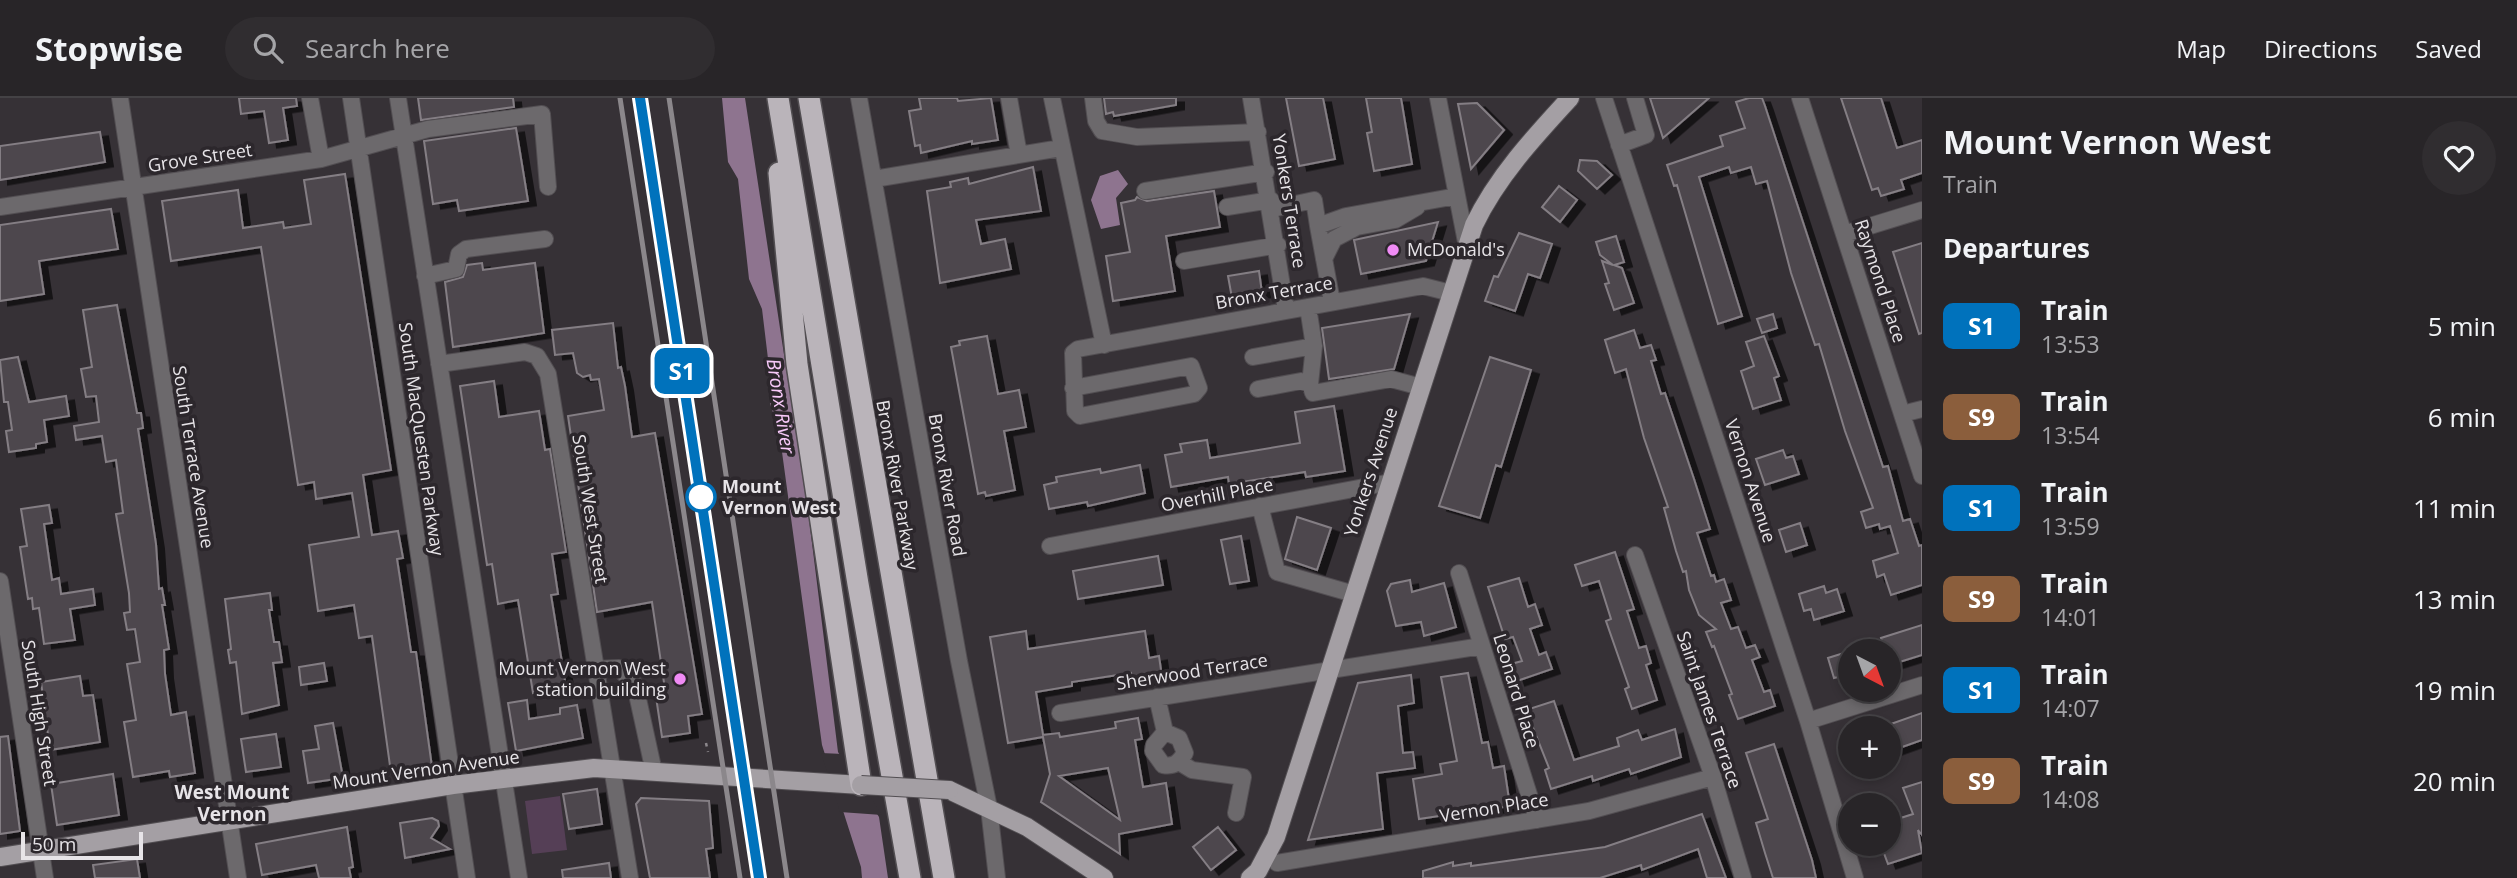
<!DOCTYPE html>
<html lang="en">
<head>
<meta charset="utf-8">
<style>
  :root { --surface:#282528; --page:#302d30; --text:#f1f3f6; --muted:#a5a5a8; --line:#444245 }
  body { margin:0; font-family:"Open Sans",sans-serif; background:var(--page); color:var(--text); height:100vh; display:flex; flex-direction:column; font-size:26px; white-space:nowrap }
  * { box-sizing:border-box; margin:0 }
  p { font-size:23px; color:var(--muted) }
  .icon { flex:none; width:38px; height:38px; fill:none; stroke:currentColor; stroke-width:2; stroke-linecap:round; stroke-linejoin:round }
  .map { position:relative; flex:1; overflow:hidden }
  .sheet { display:flex; flex-direction:column; background:var(--surface); width:595px }
  .sheet>* { flex:none }
  .badge { padding:0 14px; border-radius:10px; font-size:24px; line-height:46px }
  .needle { width:46px; rotate:139deg }
  .buttons { position:absolute; left:1838px; top:541px; display:grid; gap:14px }
  .buttons a { display:grid; place-items:center; width:63px; height:63px; border-radius:50%; background:var(--surface); box-shadow:0 4px 10px #0003,0 0 0 2px var(--line); font-size:35px }
  .scale { position:absolute; left:21px; bottom:18px; width:122px; box-sizing:border-box; padding-left:7px; border:4px solid #e7e4e8; border-top:0; font-size:19px; line-height:24px; white-space:nowrap; color:#e7e4e8; -webkit-text-stroke:5px #2c272c; paint-order:stroke }
  .map>.badge { position:absolute; translate:-50% -50%; box-shadow:0 0 0 4px #fff }
  h2 { padding:0 21px; font-size:26px; line-height:63px }
  .round { display:grid; place-items:center; flex:none; width:74px; height:74px; border-radius:37px; background:var(--page) }
  .summary { display:flex; align-items:center; justify-content:space-between; height:119px; padding:0 21px }
  h1 { font-size:33px; font-weight:700; line-height:52px }
  ul { padding:0; list-style:none }
  li { display:flex; align-items:center; gap:21px; height:91px; padding:0 21px }
  li div { flex:1 }
  li b { display:block; font-size:26px }
  li em { font-style:normal }
  li .badge { min-width:77px; font-weight:700; text-align:center }
  header { display:flex; align-items:center; gap:42px; box-sizing:border-box; height:98px; padding:0 35px; background:var(--surface); border-bottom:2px solid var(--line) }
  header strong { font-size:33px }
  nav { display:flex; gap:38px; margin-inline-start:auto; font-size:24px }
  .search { width:490px; height:63px; background:var(--page); display:flex; align-items:center; gap:18px; box-sizing:border-box; padding:0 24px; border-radius:38px; color:var(--muted); font-size:26px }
  main { display:flex; flex:1; min-height:0 }
  .map>svg:first-child { display:block }
  .green { fill:#553f56 }
  .water { fill:#8e748f }
  .pier { fill:#363136 }
  .building { fill:#4d474d; stroke:#847e84; stroke-width:2; fill-rule:evenodd; filter:url(#shadow) }
  .lines { fill:none; stroke-linecap:round; stroke-linejoin:round }
  .minor-casing { stroke:#524e52; stroke-width:18 }
  .major-casing { stroke:#524e52; stroke-width:20 }
  .highway-casing { stroke:#524e52; stroke-width:24 }
  .path { stroke:#8c888c; stroke-width:2.5; stroke-dasharray:3.5 5; stroke-linecap:butt }
  .minor { stroke:#6c696c; stroke-width:16 }
  .major { stroke:#a49fa4; stroke-width:18 }
  .highway { stroke:#bab4ba; stroke-width:21 }
  .rail { stroke:#8b878b; stroke-width:5 }
  .major-bridge-casing { stroke:#524e52; stroke-width:20; stroke-linecap:butt }
  .major-bridge { stroke:#a49fa4; stroke-width:18 }
  .line-casing { stroke:#fff; stroke-width:16 }
  .line { stroke:#0072bc; stroke-width:10 }
  .poi-dot { fill:#f08bf5; stroke:#2c272c; stroke-width:2.5 }
  .stop-dot { fill:#fff; stroke:#0072bc; stroke-width:3.5 }
  .labels { text-anchor:middle; stroke-width:7; stroke-linejoin:round; paint-order:stroke }
  .street-label { font-size:18px; fill:#e7e4e8; stroke:#2c272c }
  .poi-label { font-size:18px; fill:#e7e4e8; stroke:#2c272c; text-anchor:start }
  .stop-label { font-size:18px; font-weight:bold; fill:#e7e4e8; stroke:#2c272c; text-anchor:start }
  .water-label { font-size:19px; font-style:italic; fill:#f7c9f9; stroke:#2c272c }
  .neighbourhood-label { font-size:19px; font-weight:bold; fill:#e7e4e8; stroke:#2c272c }
</style>
</head>
<body>
<header>
<strong>Stopwise</strong>
<div class="search"><svg class="icon" aria-label="search" viewBox="0 0 24 24"><circle cx="10" cy="10" r="6"/><path d="M15 15l6 6"/></svg>Search here</div>
<nav><a>Map</a><a>Directions</a><a>Saved</a></nav>
</header>
<main>
<div class="map">
<svg width="1922" height="780" viewBox="0 0 1922 780">
  <defs>
    <filter id="shadow"><feDropShadow dx="8" dy="4.5" stdDeviation="0" flood-color="#0009"/></filter>
  </defs>
  <rect width="100%" height="100%" fill="#363136"/>
  <path class="green" d="M560,698L567,752L532,756L525,703Z"/>
  <path class="water" d="M722,0H745L809,421L838,654L879,719L888,780H862L861,769L822,647L779,332L770,306L772,294L762,211L749,181L738,81L728,64Z
    M1118,72L1128,86L1116,100L1120,127L1101,131L1091,102L1100,78Z"/>
  <path class="pier" d="M821,655L843,656L882,717L840,714Z"/>
  <path class="building" d="M239,0H296L297,8L283,10L288,42L269,45L264,13L241,16Z
    M418,0H513L514,9L421,22Z
    M919,0H957L958,3L991,0L998,42L972,46V43L921,55L920,47L915,48L909,13L921,11Z
    M1104,0H1176V7L1114,18L1113,14L1106,16Z
    M1286,0H1323L1335,61L1299,68Z
    M1366,0H1401L1412,66L1374,73L1367,35L1372,34Z
    M1650,0H1709L1663,40Z
    M1749,0H1762L1765,8L1883,369L1888,368L1903,423L1910,421L1919,448L1922,447V487L1891,497L1884,476L1877,479L1873,463L1898,455L1890,428L1880,431L1879,426L1866,430L1861,414L1873,410L1845,333L1819,246L1815,247L1791,175L1767,83L1756,86L1751,69L1731,75L1729,69L1699,79L1742,218L1718,226L1677,87L1674,88L1667,67L1723,48L1720,38L1745,30L1736,4Z
    M1841,0H1881L1897,50L1922,42V75L1901,82L1904,91L1881,98L1878,90L1872,92Z
    M1477,5L1504,32L1471,71L1458,6Z
    M516,30L528,103L459,113L457,102L433,106L424,43Z
    M100,34L105,64L0,82V48Z
    M1580,62L1597,63L1612,77L1597,91L1578,73Z
    M1033,69L1041,113L976,122L981,146L1005,141L1011,171L940,185L927,93L951,89L950,84L968,80L969,86Z
    M345,76L391,372L363,377L372,437L398,433L403,460L397,461L403,500L411,554H416L432,669L391,675L372,538L359,540L354,507L318,513L309,447L359,439L352,395L316,401L314,384L298,387L261,149L171,163L162,103L238,92L243,130L283,124L284,130L311,126L304,82Z
    M1559,88L1577,102L1560,124L1542,109Z
    M1214,93L1220,129L1166,138L1175,193L1113,203L1106,158L1130,154L1121,105L1135,102L1137,99L1147,103Z
    M111,111L118,151L39,163L44,196L0,203V127Z
    M1438,124L1426,163L1361,176L1354,142Z
    M1519,135L1552,146L1540,180L1528,176L1515,213L1485,203L1494,178L1498,179Z
    M1616,138L1624,164L1614,167L1622,170L1634,205L1614,212L1605,186L1609,185L1602,163L1613,167L1600,157L1596,144Z
    M1922,145V235L1919,236L1893,154Z
    M482,165L483,172L535,165L544,235L453,249L445,184L463,179L467,167Z
    M1259,173L1262,195L1232,200L1228,178Z
    M117,207L137,315H141L143,330L138,331L156,446L159,491L162,490L165,507H162L169,551L164,552L165,576L171,617L186,614L195,675L170,679L169,673L133,679L124,624L136,622L127,566L140,564L135,531L127,532L124,515L130,514L129,495L116,416L123,415L116,362L106,364L102,338L76,342L74,328L99,324L96,298L86,299L81,271L92,269L83,212Z
    M1410,216L1394,271L1329,281L1322,230Z
    M1773,216L1777,230L1762,235L1757,221Z
    M613,225L618,270L621,269L625,288L632,339L655,335L702,616L688,618L690,635L662,639L656,599L666,598L652,504L597,514L568,318L604,312L599,281L591,282L590,277L583,279L577,275L573,255L555,257L552,232Z
    M1634,232L1640,250L1651,247L1656,262L1651,263L1661,296L1665,295L1694,381L1710,431L1697,435L1711,478L1714,477L1716,484L1724,481L1731,502L1721,505L1731,531L1738,529L1746,550L1755,547L1760,559L1752,562L1764,594L1770,592L1775,608L1738,621L1729,597L1732,596L1714,548L1712,549L1706,534L1716,531L1699,517L1689,492L1686,473L1683,474L1676,453L1664,410L1668,409L1644,340L1626,271L1615,275L1605,242Z
    M987,238L998,296L1019,292L1026,329L1004,333L1015,392L986,398L985,394L978,396L951,249L960,247L959,243Z
    M1764,238L1779,278L1774,280L1781,302L1753,311L1741,273L1754,268L1746,244Z
    M18,259L29,304L66,298L69,318L44,322L47,344L36,346V350L9,354L6,333L12,332L8,304H4L0,262Z
    M1490,259L1531,272L1501,369L1496,367L1480,420L1439,408Z
    M494,283L499,319L539,313L545,352L550,351L566,454L552,456L558,496L551,497L566,589L533,595L518,502L498,506L492,466L487,467L460,288Z
    M1334,308L1345,373L1306,379L1305,374L1229,386L1228,379L1171,389L1165,357L1182,354L1180,346L1207,342L1210,360L1300,345L1295,314Z
    M1783,352L1786,360L1793,358L1799,376L1765,387L1756,361Z
    M1140,367L1145,395L1088,408L1087,404L1049,411L1044,387L1057,384L1056,379L1100,371L1101,375Z
    M49,407L52,425L44,426L52,482L59,480L61,496L93,491L95,507L70,511L75,542L44,546L39,510L33,511L32,500L28,501L20,449L27,448L21,411Z
    M1297,419L1331,430L1317,472L1285,461Z
    M1800,425L1807,447L1786,454L1779,432Z
    M1241,438L1249,483L1230,486L1221,442Z
    M1615,454L1634,511L1627,513L1639,550L1646,548L1651,565L1646,567L1657,602L1632,611L1625,591L1629,589L1606,523L1611,521L1599,483L1582,488L1575,467Z
    M1158,458L1163,487L1078,501L1073,473Z
    M1519,480L1528,509L1535,506L1542,527L1530,531L1539,557L1546,554L1552,571L1517,583L1511,566L1522,563L1513,539L1505,541L1488,489Z
    M1410,482L1412,494L1444,485L1456,529L1424,538L1421,524L1396,528L1387,493L1391,486Z
    M1824,488L1826,495L1837,491L1844,513L1814,522L1811,511L1804,513L1799,496Z
    M270,495L272,512H269L274,544H279L282,564L273,565L279,607L242,616L236,564L230,565L228,552L231,551L225,501Z
    M1922,527V557L1890,567L1888,553H1859L1858,550L1882,543L1881,540Z
    M1026,533L1028,551L1145,533L1149,560L1159,558L1162,579L1132,584L1131,575L1072,584V588L1036,594L1043,637L1059,635L1060,639L1116,630L1115,624L1138,620L1142,641L1135,642L1143,689L1166,685L1172,726L1119,736L1120,756L1041,704L1050,676L1043,639L1008,645L990,539ZM1108,670L1120,722L1059,678Z
    M1850,553V576L1834,580L1828,560Z
    M324,565L327,583L301,587L299,569Z
    M1468,575L1482,645L1488,644L1493,670L1504,668L1510,708L1480,713L1479,708L1438,714L1439,718L1419,721L1413,681L1442,676L1440,666L1457,663L1441,579Z
    M1411,577L1414,605L1398,608L1403,655L1413,654L1415,670L1377,675L1383,731L1308,742L1358,585Z
    M80,578L83,598L93,597L100,644L50,652L41,584Z
    M527,602L529,621L560,616V610L577,607L583,640L516,653L508,605Z
    M1554,603L1574,662L1619,648L1617,640L1638,632L1642,642L1675,631L1681,659L1631,676L1629,671L1593,683L1592,678L1551,691L1545,672L1549,670L1526,612Z
    M1922,615V642L1888,654V627Z
    M333,625L343,680L308,685L303,653L319,651L315,628Z
    M276,636L281,669L246,674L241,641Z
    M8,638L20,733L0,736V639Z
    M1774,646L1812,762L1816,780H1773L1765,755L1756,725L1768,721L1746,655Z
    M113,676L119,717L57,727L51,686Z
    M1922,684V737L1918,732L1922,755L1888,766L1882,750L1888,748V724L1913,716L1903,690Z
    M597,691L602,726L569,731L563,696Z
    M641,700L709,703L713,750L706,751L710,780H650L636,706Z
    M1702,716L1726,780H1707L1698,751L1642,772L1641,767L1600,780H1423V773L1453,764V768L1471,765V768L1605,749Z
    M432,720L438,723L439,728L431,740L450,751L405,760L400,725Z
    M347,729L353,769L349,770L351,780H319L316,767L262,777L256,746Z
    M1218,729L1236,752L1211,772L1193,749Z
    M137,761L140,780H95L93,767Z
    M609,765L611,780H563L562,772Z"/>
  <g class="lines">
    <g class="minor-casing">
      <path id="minor" d="M120,0L238,780
        M310,0L321,61
        M351,0L467,780
        M398,0L519,780
        M859,0L959,563L989,710L997,780
        M1009,0L1019,57
        M1052,0L1104,247
        M1093,0L1096,23L1102,33L1137,39L1258,34
        M1251,0L1286,212
        M1438,0L1467,149
        M1604,0L1808,623L1855,780
        M1800,0L1922,378
        M1619,47L1646,37L1635,0
        M874,81L1061,50
        M1145,93L1266,74
        M0,109L321,61L428,31L542,16L548,89
        M1227,109L1271,102
        M1272,111L1314,102L1318,128
        M1844,136L1922,112
        M1324,161L1334,141L1357,129L1395,122L1417,109
        M1184,163L1278,147
        M425,178L456,171L459,156L466,151L545,141
        M1332,204L1318,128L1346,118L1457,98
        M1253,259L1314,248
        M439,266L525,254L537,258L548,276L630,780
        M1310,286L1313,295L1391,281L1421,289
        M1073,290L1191,268L1199,290L1194,296L1080,318L1075,313L1073,255L1078,251L1423,188L1451,195
        M1258,291L1301,283L1310,286L1314,248L1308,209
        M1902,316L1922,311
        M1260,408L1277,474L1354,496
        M1050,448L1391,384
        M1635,457L1713,679L1743,780
        M1459,475L1537,722
        M0,483L45,780
        M596,571L619,570L635,587L654,674
        M1157,599L1165,634L1179,640L1185,655C1179,664 1175,669 1163,667L1153,653L1154,647L1165,634
        M1060,615L1482,548
        M1808,623L1922,587
        M1179,664L1192,672L1243,679L1236,715
        M1277,765L1589,713L1713,679"/>
    </g>
    <g class="major-casing">
      <path id="major" d="M949,692L1027,729L1104,780
        M0,759L453,687L594,670L861,687
        M1250,780L1258,773L1276,739L1474,127C1497,79 1534,39 1570,0"/>
    </g>
    <g class="highway-casing">
      <path id="highway" d="M778,0L858,486L910,780
        M809,0L944,780
        M779,75L797,266L861,687"/>
    </g>
    <path class="path" d="M706,645L708,654"/>
    <use href="#minor" class="minor"/>
    <use href="#major" class="major"/>
    <use href="#highway" class="highway"/>
    <path class="rail" d="M620,0L740,780
      M640,0L759,780
      M669,0L787,780"/>
    <g class="major-bridge-casing">
      <path id="major-bridge" d="M861,687L949,692"/>
    </g>
    <use href="#major-bridge" class="major-bridge"/>
  </g>
  <g class="lines">
    <g class="line-casing">
      <path id="line" d="M640,0L759,780"/>
    </g>
    <use href="#line" class="line"/>
  </g>
  <g class="poi-dot">
    <circle cx="1393" cy="152" r="7"/>
    <circle cx="680" cy="581" r="7"/>
  </g>
  <circle class="stop-dot" cx="701" cy="399" r="14"/>
  <g class="labels">
    <g class="street-label">
      <text transform="translate(200 60) rotate(-9)" y="6">Grove Street</text>
      <text transform="translate(1289 103) rotate(81)" y="6">Yonkers Terrace</text>
      <text transform="translate(1880 183) rotate(72)" y="6">Raymond Place</text>
      <text transform="translate(1274 195) rotate(-10)" y="6">Bronx Terrace</text>
      <text transform="translate(421 341) rotate(82)" y="6">South MacQuesten Parkway</text>
      <text transform="translate(193 359) rotate(81)" y="6">South Terrace Avenue</text>
      <text transform="translate(1371 374) rotate(-72)" y="6">Yonkers Avenue</text>
      <text transform="translate(1750 383) rotate(72)" y="6">Vernon Avenue</text>
      <text transform="translate(897 387) rotate(80)" y="6">Bronx River Parkway</text>
      <text transform="translate(947 387) rotate(80)" y="6">Bronx River Road</text>
      <text transform="translate(1217 397) rotate(-11)" y="6">Overhill Place</text>
      <text transform="translate(590 411) rotate(81)" y="6">South West Street</text>
      <text transform="translate(1192 574) rotate(-9)" y="6">Sherwood Terrace</text>
      <text transform="translate(1516 593) rotate(73)" y="6">Leonard Place</text>
      <text transform="translate(1709 612) rotate(71)" y="6">Saint James Terrace</text>
      <text transform="translate(39 615) rotate(81)" y="6">South High Street</text>
      <text transform="translate(426 672) rotate(-8)" y="6">Mount Vernon Avenue</text>
      <text transform="translate(1494 710) rotate(-9)" y="6">Vernon Place</text>
    </g>
    <g class="poi-label">
      <text x="1407" y="158">McDonald's</text>
      <text x="666" y="577" text-anchor="end">Mount Vernon West<tspan x="666" dy="21">station building</tspan></text>
    </g>
    <g class="stop-label">
      <text x="722" y="395">Mount<tspan x="722" dy="21">Vernon West</tspan></text>
    </g>
    <g class="water-label">
      <text transform="translate(781 308) rotate(81)" y="7">Bronx River</text>
    </g>
    <g class="neighbourhood-label">
      <text x="232" y="701">West Mount<tspan x="232" dy="22">Vernon</tspan></text>
    </g>
  </g>
</svg>
<div class="buttons">
<a><svg class="needle" viewBox="-14 -14 28 28"><path d="M0-13l5 13h-10z" fill="#e53935"/><path d="M0 13l5-13h-10z" fill="#a5a5a8"/></svg></a>
<a>+</a>
<a>−</a>
</div>
<div class="scale">50 m</div>
<b class="badge" style="left:682px;top:273px;background:#0072bc;color:#fff">S1</b>
</div>
<section class="sheet">
<div class="summary"><div><h1>Mount Vernon West</h1><p>Train</p></div><a class="round"><svg class="icon" aria-label="heart" viewBox="0 0 24 24"><path d="M12 20l-8-8c-3-5 5-10 8-4 3-6 11-1 8 4z"/></svg></a></div>
<h2>Departures</h2>
<ul>
<li><span class="badge" style="background:#0072bc;color:#fff">S1</span><div><b>Train</b><p>13:53</p></div><em>5 min</em></li>
<li><span class="badge" style="background:#8b5e3c;color:#fff">S9</span><div><b>Train</b><p>13:54</p></div><em>6 min</em></li>
<li><span class="badge" style="background:#0072bc;color:#fff">S1</span><div><b>Train</b><p>13:59</p></div><em>11 min</em></li>
<li><span class="badge" style="background:#8b5e3c;color:#fff">S9</span><div><b>Train</b><p>14:01</p></div><em>13 min</em></li>
<li><span class="badge" style="background:#0072bc;color:#fff">S1</span><div><b>Train</b><p>14:07</p></div><em>19 min</em></li>
<li><span class="badge" style="background:#8b5e3c;color:#fff">S9</span><div><b>Train</b><p>14:08</p></div><em>20 min</em></li>
</ul>
</section>
</main>
</body>
</html>
